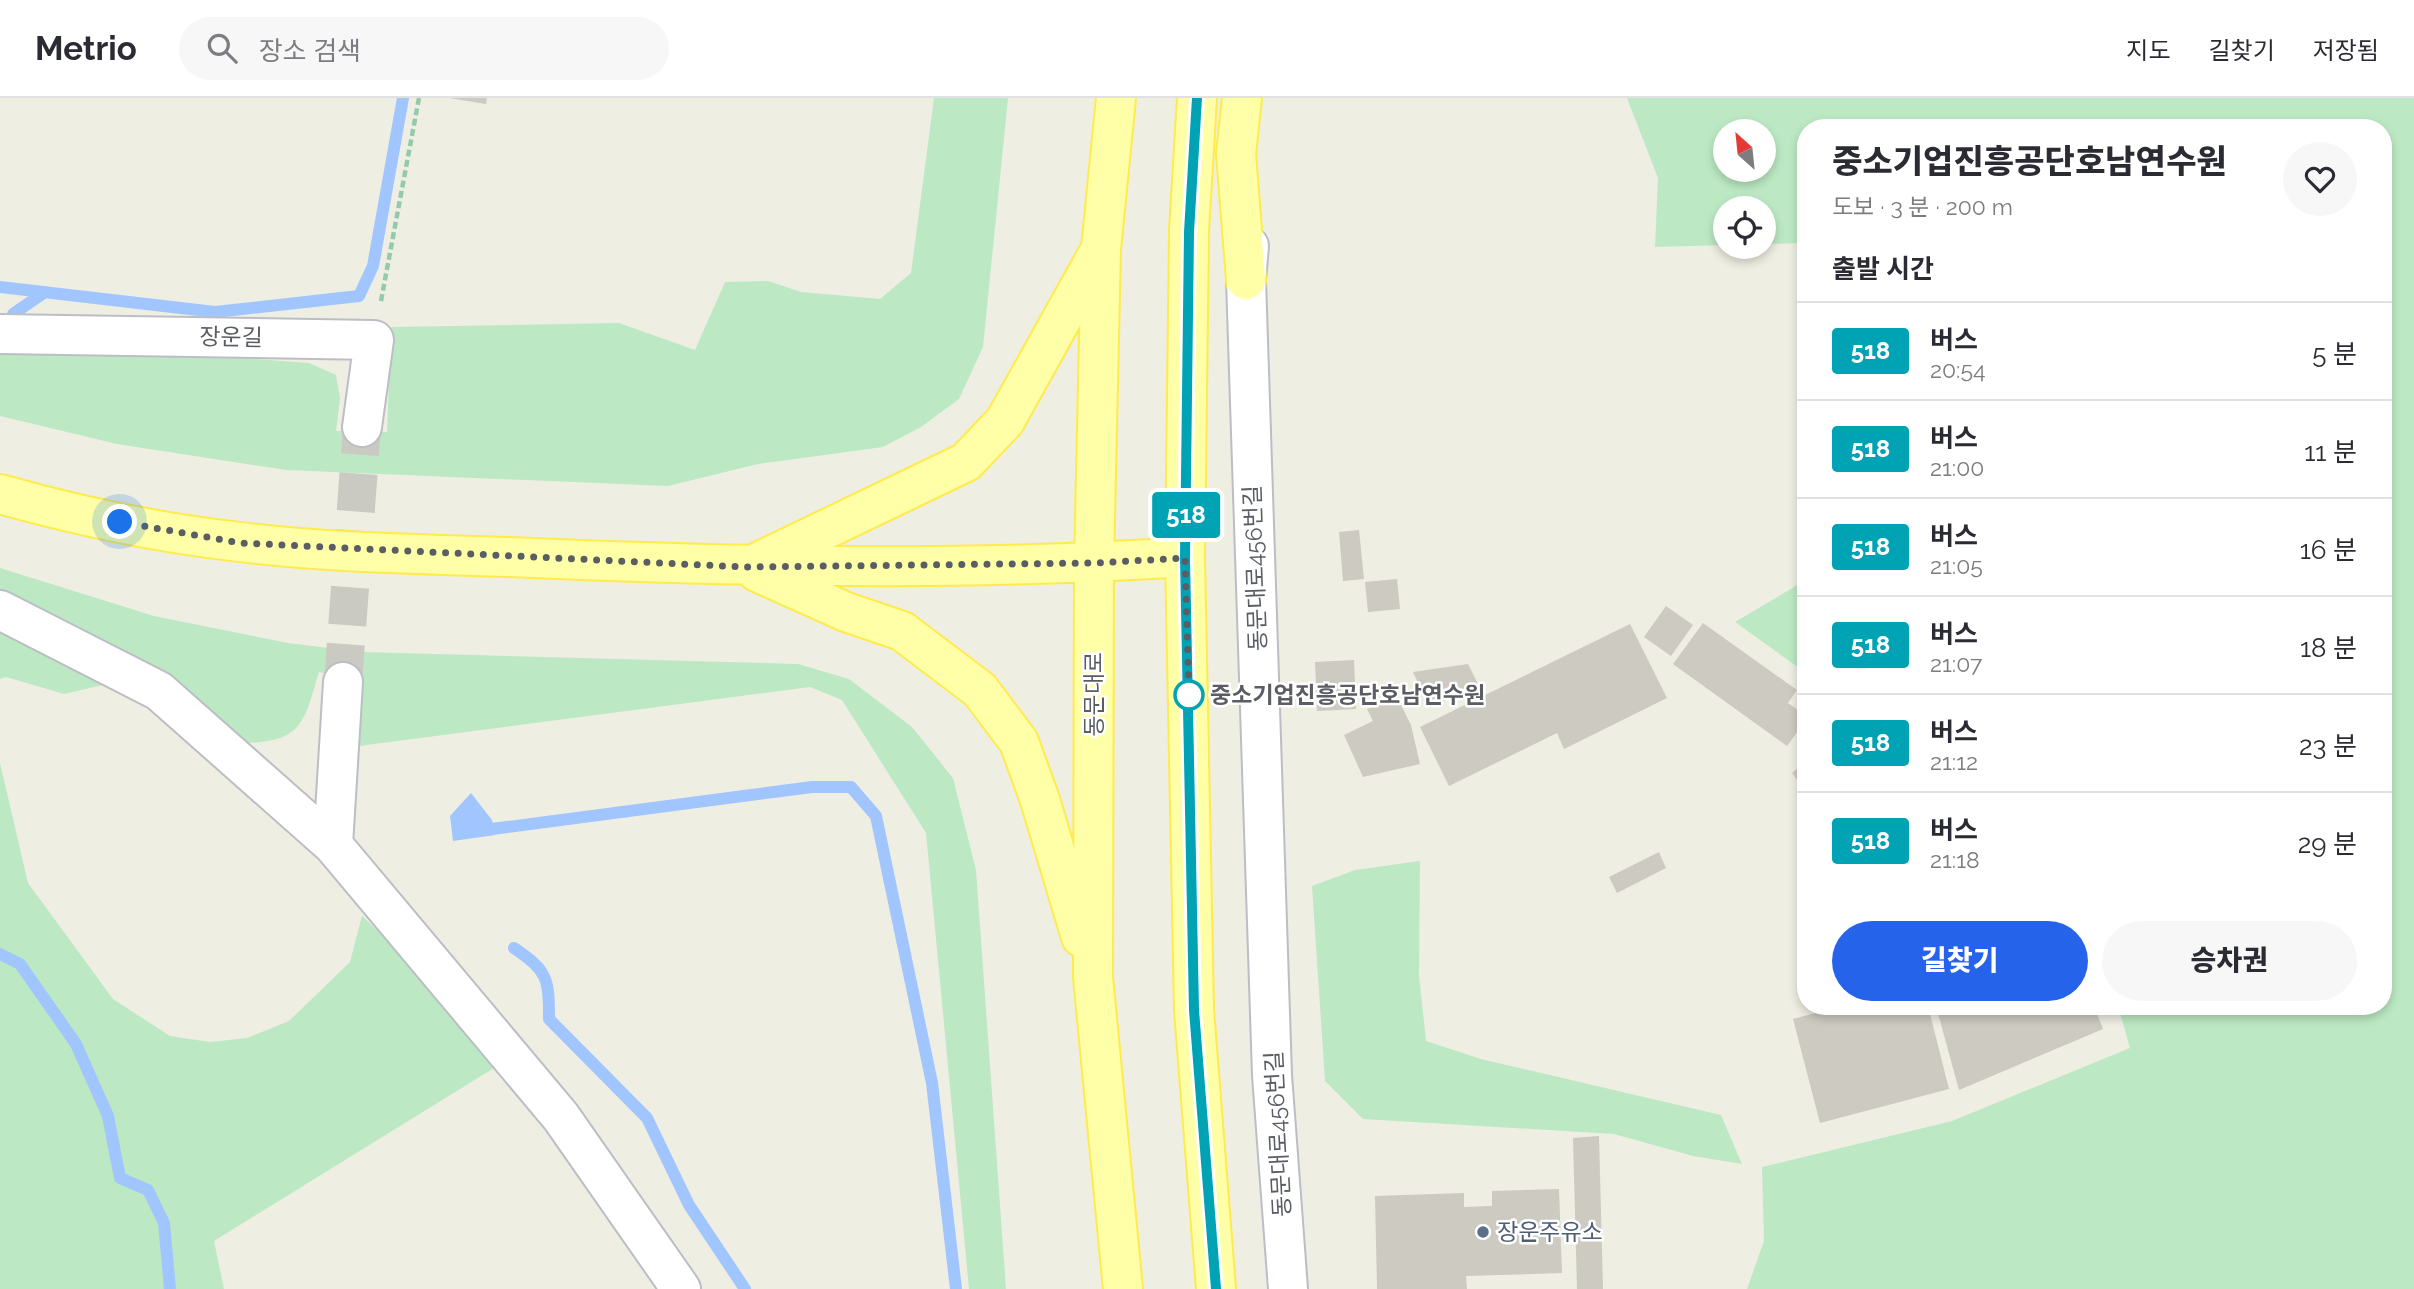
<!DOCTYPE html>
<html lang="ko">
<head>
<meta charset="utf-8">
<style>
  :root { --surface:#fff; --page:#f7f7f7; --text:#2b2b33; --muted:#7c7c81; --line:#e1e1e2; --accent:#2563eb }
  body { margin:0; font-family:Raleway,"Noto Sans KR",sans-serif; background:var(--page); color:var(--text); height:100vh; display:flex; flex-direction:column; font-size:26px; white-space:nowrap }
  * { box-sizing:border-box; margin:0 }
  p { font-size:23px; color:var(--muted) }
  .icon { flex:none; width:38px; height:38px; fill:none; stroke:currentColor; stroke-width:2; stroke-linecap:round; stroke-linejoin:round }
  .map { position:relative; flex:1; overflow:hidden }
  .side { position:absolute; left:1797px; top:21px; width:595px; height:896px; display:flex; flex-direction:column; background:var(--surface); border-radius:28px; box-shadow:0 4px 10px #0003 }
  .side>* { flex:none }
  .badge { padding:0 14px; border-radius:5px; font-size:24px; line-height:46px }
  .needle { width:46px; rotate:333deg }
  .tools { position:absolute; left:1713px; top:21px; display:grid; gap:14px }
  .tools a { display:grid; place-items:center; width:63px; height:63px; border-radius:50%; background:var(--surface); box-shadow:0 4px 10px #0003; font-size:35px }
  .you { position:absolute; width:35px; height:35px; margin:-18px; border:5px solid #fff; border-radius:50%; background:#1a73e8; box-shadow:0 0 0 10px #1a73e833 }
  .map>.badge { position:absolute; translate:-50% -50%; box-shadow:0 0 0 4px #fff }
  h2 { padding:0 35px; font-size:26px; line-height:63px }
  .round { display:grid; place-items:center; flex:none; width:74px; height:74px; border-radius:37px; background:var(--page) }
  .summary { display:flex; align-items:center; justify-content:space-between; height:119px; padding:0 35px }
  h1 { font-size:33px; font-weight:800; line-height:52px }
  .button { display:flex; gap:14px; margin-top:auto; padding:14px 35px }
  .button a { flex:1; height:80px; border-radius:42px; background:var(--accent); color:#fff; font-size:28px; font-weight:800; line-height:80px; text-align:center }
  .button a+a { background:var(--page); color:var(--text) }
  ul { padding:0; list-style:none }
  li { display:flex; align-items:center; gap:21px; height:98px; padding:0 35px; border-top:2px solid var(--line) }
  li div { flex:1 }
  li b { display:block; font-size:26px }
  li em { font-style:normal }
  li .badge { min-width:77px; font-weight:700; text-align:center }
  header { display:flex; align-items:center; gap:42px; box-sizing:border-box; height:98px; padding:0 35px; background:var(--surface); border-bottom:2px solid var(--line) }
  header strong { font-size:33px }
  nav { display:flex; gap:38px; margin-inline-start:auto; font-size:24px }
  .search { width:490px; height:63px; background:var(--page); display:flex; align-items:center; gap:18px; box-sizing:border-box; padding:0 24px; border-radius:38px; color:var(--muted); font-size:26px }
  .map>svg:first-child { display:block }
  .green { fill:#bce9c3; fill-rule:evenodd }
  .water { fill:#a1c6ff }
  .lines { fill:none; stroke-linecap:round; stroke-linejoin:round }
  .stream { stroke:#a1c6ff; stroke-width:12 }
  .building { fill:#cccac1 }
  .minor-tunnel { stroke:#cacac2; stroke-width:38; stroke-dasharray:38 19; stroke-linecap:butt }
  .minor-casing { stroke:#bcbec5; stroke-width:42 }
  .major-casing { stroke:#ffeb4b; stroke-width:42 }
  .path { stroke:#94caac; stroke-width:4.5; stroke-dasharray:7 3.5; stroke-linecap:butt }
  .minor { stroke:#fff; stroke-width:38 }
  .major { stroke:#feffa6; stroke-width:38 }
  .line-casing { stroke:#fff; stroke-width:16 }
  .line { stroke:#00a3b4; stroke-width:10 }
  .walk { stroke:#5a5d64; stroke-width:7; stroke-dasharray:0 12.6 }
  .stop-dot { fill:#fff; stroke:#00a3b4; stroke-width:3.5 }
  .service-dot { fill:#5c6f8a; stroke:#fff; stroke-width:2.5 }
  .labels { text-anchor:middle; stroke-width:5; stroke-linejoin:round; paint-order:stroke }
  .street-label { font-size:23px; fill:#5a5d64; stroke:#fff }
  .stop-label { font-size:23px; font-weight:bold; fill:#5a5d64; stroke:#fff; text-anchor:start }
  .service-label { font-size:23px; fill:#4e5e75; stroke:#fff; text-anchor:start }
</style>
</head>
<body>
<header>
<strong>Metrio</strong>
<div class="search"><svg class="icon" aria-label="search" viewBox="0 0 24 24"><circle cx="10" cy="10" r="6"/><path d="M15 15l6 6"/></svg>장소 검색</div>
<nav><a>지도</a><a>길찾기</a><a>저장됨</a></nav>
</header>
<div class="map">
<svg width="2414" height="1191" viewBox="0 0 2414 1191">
  <rect width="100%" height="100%" fill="#efeee2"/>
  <path class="green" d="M934,0H1008L983,249L959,301L921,329L883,349L758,366L668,388L286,372L117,346L0,318V243L309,265L336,277L340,300L336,333L387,334L391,229L619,225L695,252L725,184L768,183L801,194L880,201L911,175Z
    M1627,0H2414V1191H1747L1764,1143L1762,1069L1952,1023L2130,950L2118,908H2384V30H1806V145L1764,146V110H1726L1725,147L1655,149L1658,80ZM1726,33H1764V72H1726Z
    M0,470L154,518L288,545L362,554L798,566L849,581L912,629L953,680L976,772L1006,1191H969L926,735L842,602L810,589L359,648L360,583L319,574C304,624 303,644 244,645L0,499Z
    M1806,482V575L1735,524Z
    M0,533L111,585L64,596L6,579L0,581Z
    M0,665L28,785L113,901L170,938L210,944L247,940L289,923L350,864L362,818L412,865L494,970L214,1143L224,1191H0Z
    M1420,763L1419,877L1426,943L1481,961L1721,1017L1742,1066L1693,1058L1614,1036L1363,1021L1325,983L1312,788L1355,772Z"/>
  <path class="water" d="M471,695L492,722L495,737L453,743L450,718Z"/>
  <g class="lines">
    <path class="stream" d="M0,189L215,214L359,198L373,168L403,0
      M13,216L45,194
      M477,733L812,689H851L876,718L932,985L956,1191
      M514,850C548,873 549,881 549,921L647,1020L689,1107L745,1191
      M0,856L20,866L76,946L108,1018L120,1080L148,1092L164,1125L170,1191"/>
  </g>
  <path class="building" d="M449,0H487L486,6Z
    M1359,432L1364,481L1343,483L1339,434Z
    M1397,481L1400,511L1368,514L1365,484Z
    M1666,508L1693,527L1671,558L1644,539Z
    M1703,525L1797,592L1788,605L1806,618V622L1787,648L1673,566Z
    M1630,526L1667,600L1564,651L1557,635L1449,688L1420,629Z
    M1354,562L1356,611L1317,613L1315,564Z
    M1468,566L1478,586L1430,610L1413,574Z
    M1396,597L1411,627L1420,666L1363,679L1344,637L1373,623L1367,611Z
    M1806,664V694L1792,675Z
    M1659,754L1666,770L1617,795L1609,779Z
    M1841,908H1928L1949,991L1820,1025L1793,921Z
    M1936,908H2094L2103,931L1959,992Z
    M1599,1038L1603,1191H1577L1573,1040Z
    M1559,1091L1562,1175L1466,1178L1467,1191H1377L1375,1098L1464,1095V1109L1492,1108V1093Z"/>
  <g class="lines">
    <path class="minor-tunnel" d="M343,584L362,329"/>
    <g class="minor-casing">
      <path id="minor" d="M1249,148L1246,182L1272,977L1288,1191
        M0,236L374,242L362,329
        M0,512L159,593L333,747L561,1019L681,1191
        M333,747L343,584"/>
    </g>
    <g class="major-casing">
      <path id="major" d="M1116,0L1101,151L1094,465L1093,879L1123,1191
        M1197,0L1189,133L1185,459L1194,912L1216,1191
        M1242,0L1236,56L1246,182
        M0,396C78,418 159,435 240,444C337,456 436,456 533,460C750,469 969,473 1185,459
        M758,464L966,364L1005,323L1098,156
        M757,474L846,514L902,533L980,592L1019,644L1040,702L1081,839"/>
    </g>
    <path class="path" d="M381,203L419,0"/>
    <use href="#minor" class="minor"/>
    <use href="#major" class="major"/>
  </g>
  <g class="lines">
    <g class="line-casing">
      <path id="line" d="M1197,0L1189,134L1185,460L1194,912L1216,1191"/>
    </g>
    <use href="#line" class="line"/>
    <path class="walk" d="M120,424L241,445L745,469L1094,465L1185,460L1189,597"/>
  </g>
  <circle class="stop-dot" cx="1189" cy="597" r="14"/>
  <circle class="service-dot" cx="1483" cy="1134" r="7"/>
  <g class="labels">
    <g class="street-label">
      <text transform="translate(231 239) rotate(1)" y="8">장운길</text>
      <text transform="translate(1255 470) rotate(-92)" y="8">동문대로456번길</text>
      <text transform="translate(1094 596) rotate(-90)" y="8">동문대로</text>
      <text transform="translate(1278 1036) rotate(-93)" y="8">동문대로456번길</text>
    </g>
    <g class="stop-label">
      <text x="1210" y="605">중소기업진흥공단호남연수원</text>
    </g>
    <g class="service-label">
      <text x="1497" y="1142">장운주유소</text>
    </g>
  </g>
</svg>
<div class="tools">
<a><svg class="needle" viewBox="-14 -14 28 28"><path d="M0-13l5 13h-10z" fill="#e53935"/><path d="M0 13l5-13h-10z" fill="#7c7c81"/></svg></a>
<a><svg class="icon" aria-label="locate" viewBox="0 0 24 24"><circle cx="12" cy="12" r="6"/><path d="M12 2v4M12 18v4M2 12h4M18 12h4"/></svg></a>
</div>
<div class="you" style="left:120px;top:424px"></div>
<b class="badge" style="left:1186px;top:417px;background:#00a3b4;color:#fff">518</b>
<section class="side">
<div class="summary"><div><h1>중소기업진흥공단호남연수원</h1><p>도보 · 3 분 · 200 m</p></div><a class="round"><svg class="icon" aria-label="heart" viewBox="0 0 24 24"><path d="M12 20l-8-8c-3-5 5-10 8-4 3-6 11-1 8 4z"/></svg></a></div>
<h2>출발 시간</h2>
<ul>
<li><span class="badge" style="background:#00a3b4;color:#fff">518</span><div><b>버스</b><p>20:54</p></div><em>5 분</em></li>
<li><span class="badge" style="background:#00a3b4;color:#fff">518</span><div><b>버스</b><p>21:00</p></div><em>11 분</em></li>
<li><span class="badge" style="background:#00a3b4;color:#fff">518</span><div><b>버스</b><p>21:05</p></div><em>16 분</em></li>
<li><span class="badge" style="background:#00a3b4;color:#fff">518</span><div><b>버스</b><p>21:07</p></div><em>18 분</em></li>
<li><span class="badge" style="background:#00a3b4;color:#fff">518</span><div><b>버스</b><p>21:12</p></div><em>23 분</em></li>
<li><span class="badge" style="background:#00a3b4;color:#fff">518</span><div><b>버스</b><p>21:18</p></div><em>29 분</em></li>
</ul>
<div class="button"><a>길찾기</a><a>승차권</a></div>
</section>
</div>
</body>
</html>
